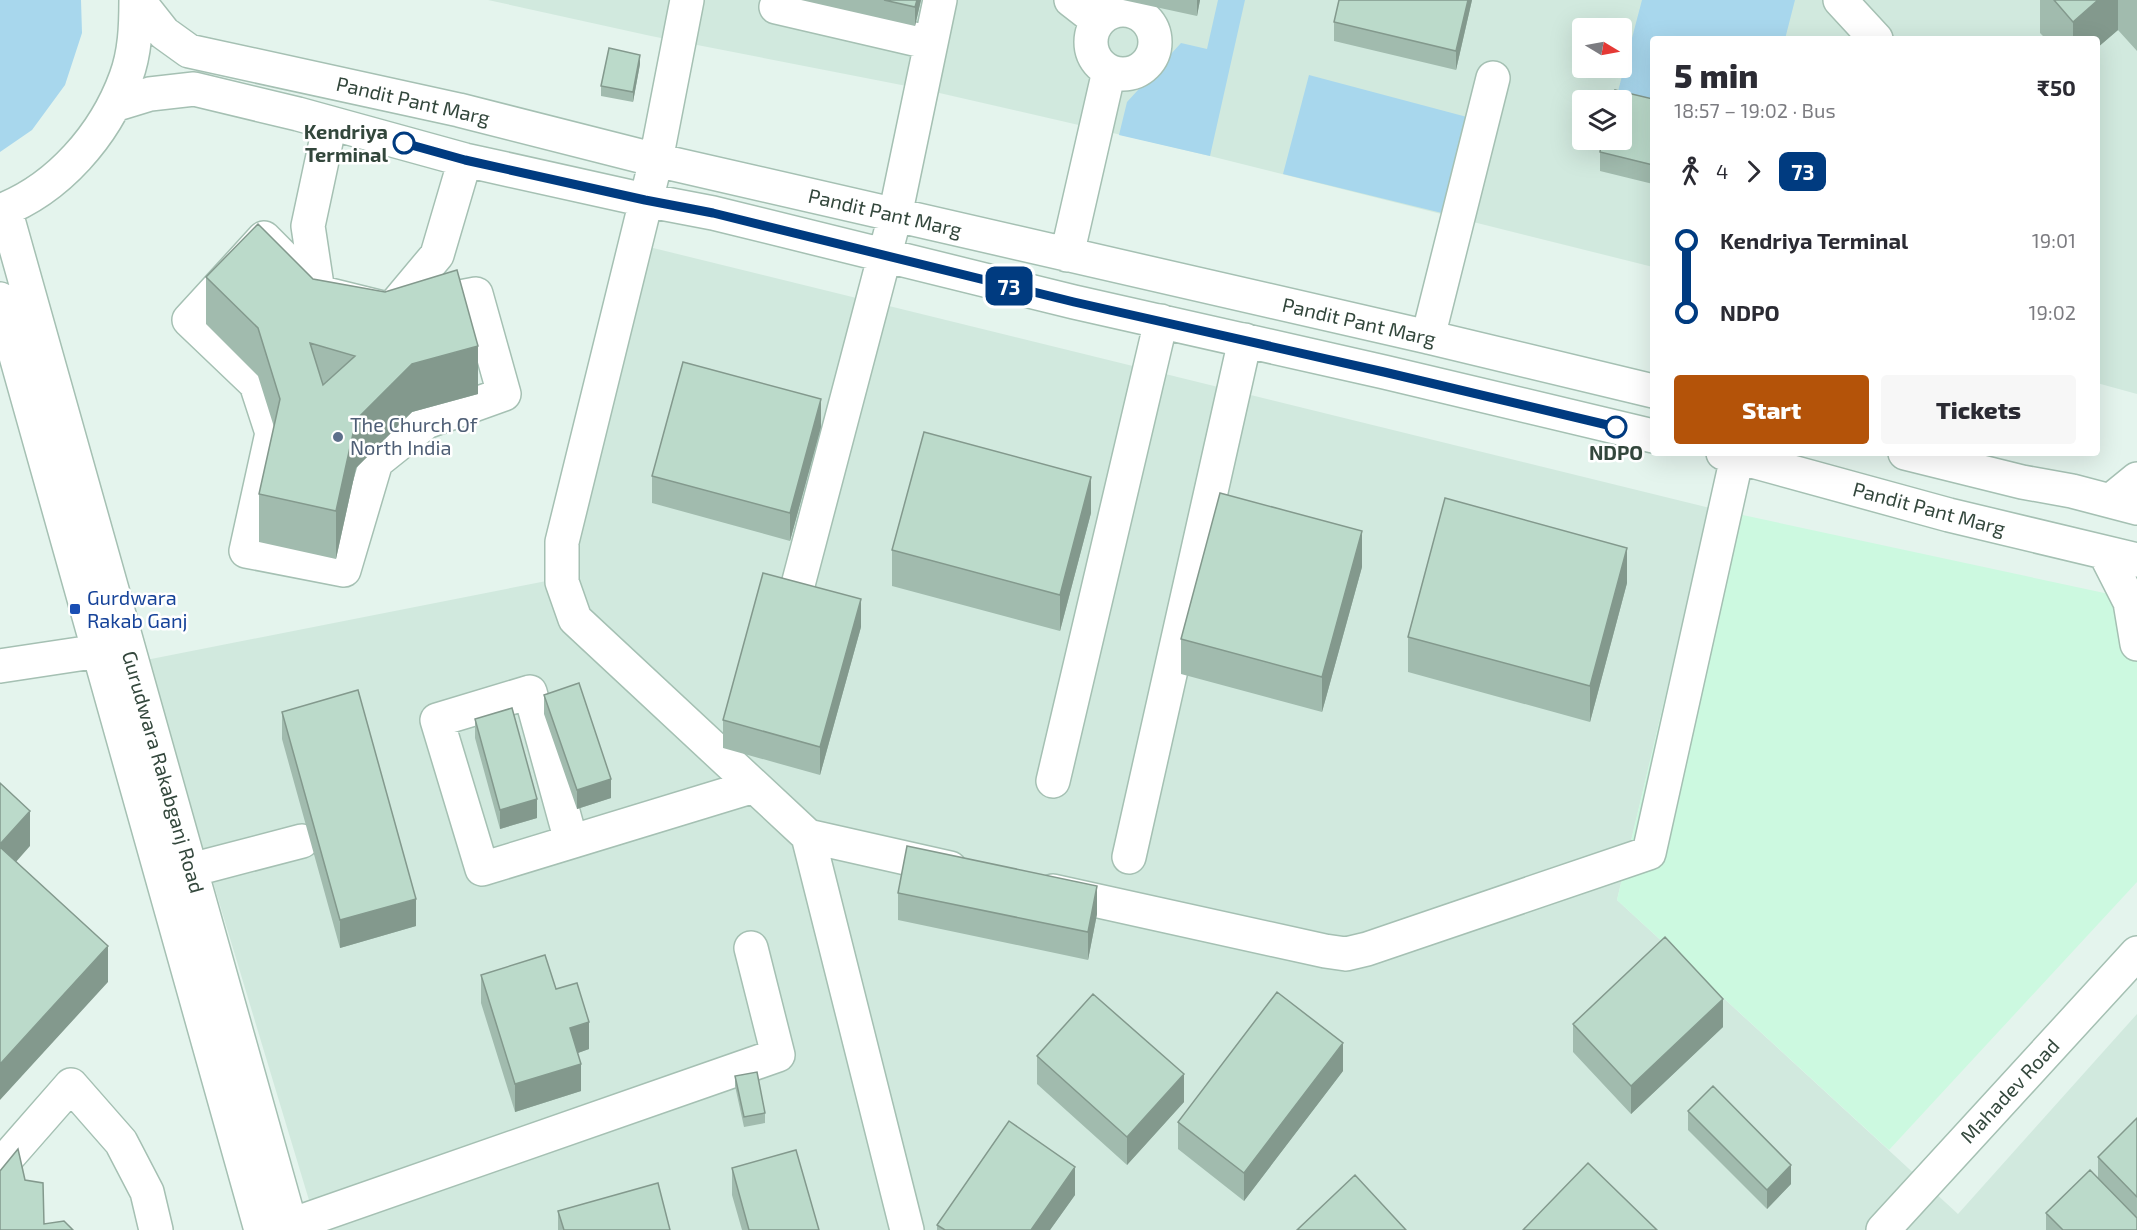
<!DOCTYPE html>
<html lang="en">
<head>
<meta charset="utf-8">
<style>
  :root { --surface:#fff; --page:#f7f7f7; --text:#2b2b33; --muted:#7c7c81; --accent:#b45309 }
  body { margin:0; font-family:"Exo 2",sans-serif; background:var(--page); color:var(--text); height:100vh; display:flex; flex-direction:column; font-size:22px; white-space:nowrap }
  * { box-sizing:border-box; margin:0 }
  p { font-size:20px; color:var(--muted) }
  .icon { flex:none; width:33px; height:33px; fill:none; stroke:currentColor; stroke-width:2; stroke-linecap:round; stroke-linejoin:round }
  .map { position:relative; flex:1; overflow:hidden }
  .drawer { position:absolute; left:1650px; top:36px; width:450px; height:420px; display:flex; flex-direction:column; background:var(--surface); border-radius:6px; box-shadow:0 6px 24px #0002 }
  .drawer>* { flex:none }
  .badge { padding:0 12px; border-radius:9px; font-size:21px; line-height:39px }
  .needle { width:39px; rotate:100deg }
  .tools { position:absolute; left:1572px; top:18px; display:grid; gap:12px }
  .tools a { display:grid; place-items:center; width:60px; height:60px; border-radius:6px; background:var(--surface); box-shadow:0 6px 24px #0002; font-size:30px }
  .map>.badge { position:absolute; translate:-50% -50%; box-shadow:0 0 0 3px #fff }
  .legs { display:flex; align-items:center; gap:9px; height:66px; padding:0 24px; font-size:20px }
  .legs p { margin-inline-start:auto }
  .headline { display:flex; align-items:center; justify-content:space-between; height:102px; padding:0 24px }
  h1 { font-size:33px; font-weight:800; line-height:45px }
  .button { display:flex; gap:12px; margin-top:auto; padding:12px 24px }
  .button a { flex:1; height:69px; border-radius:6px; background:var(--accent); color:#fff; font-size:24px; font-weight:800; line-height:69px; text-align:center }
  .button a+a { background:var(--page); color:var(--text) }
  ul { padding:0 24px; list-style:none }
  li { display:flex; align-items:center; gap:21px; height:72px; font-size:22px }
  li i { display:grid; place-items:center; width:9px; height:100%; margin:0 8px; background:currentColor }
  li i::after { content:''; width:15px; height:15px; margin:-8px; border:4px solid; border-radius:50%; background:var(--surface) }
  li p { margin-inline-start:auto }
  li:first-child i { background:linear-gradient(#0000 50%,currentColor 0) }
  li:last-child i { background:linear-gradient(currentColor 50%,#0000 0) }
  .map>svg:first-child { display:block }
  .residential { fill:#d1e9de; fill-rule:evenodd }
  .commercial { fill:#ccf9e0 }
  .green { fill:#a8d7ed }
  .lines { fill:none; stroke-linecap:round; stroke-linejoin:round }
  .minor-casing { stroke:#a5c0b3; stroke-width:36 }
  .minor { stroke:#fff; stroke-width:33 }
  .wall { fill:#a1bbae }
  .shaded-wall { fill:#83998d }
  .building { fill:#bbdaca; stroke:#83998d; stroke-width:1.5; fill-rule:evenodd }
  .line-1-casing { stroke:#fff; stroke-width:14 }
  .line-1 { stroke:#003b80; stroke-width:9 }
  .stop-1-dot { fill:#fff; stroke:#003b80; stroke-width:3 }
  .service-dot { fill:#5c6f8a; stroke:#fff; stroke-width:2 }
  .transit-dot { fill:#1a4fb4; stroke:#fff; stroke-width:2 }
  .labels { text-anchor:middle; stroke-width:5; stroke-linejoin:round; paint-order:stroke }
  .street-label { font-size:20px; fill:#33473c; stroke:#fff }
  .stop-label { font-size:20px; font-weight:bold; fill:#33473c; stroke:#fff; text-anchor:end }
  .service-label { font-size:20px; fill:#4e5e75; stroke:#fff; text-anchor:start }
  .transit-label { font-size:20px; fill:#164399; stroke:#fff; text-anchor:start }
</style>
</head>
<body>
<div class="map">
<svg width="2137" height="1230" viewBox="0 0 2137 1230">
  <rect width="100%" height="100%" fill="#e4f4ed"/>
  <path class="residential" d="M488,0H2137V394L2097,383V39H1653V267L1210,156L1096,129L922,89L651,36ZM1582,28H1622V68H1582ZM1582,100H1622V140H1582Z
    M641,245L1710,508L1617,900L1958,1214L2137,1014V1230H318L146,660L572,576Z"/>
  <path class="commercial" d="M1710,508L2137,600V882L1889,1150L1617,900Z"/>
  <path class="green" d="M0,0H81L82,33L65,85L32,130L0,152Z
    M1218,0H1245L1210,156L1119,135L1127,102L1181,43L1207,49Z
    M1642,0H1795L1785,39H1653V104L1617,95Z
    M1309,75L1467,117L1442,213L1283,174Z"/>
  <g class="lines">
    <g class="minor-casing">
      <path id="minor" d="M138,0L164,33L189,51L459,110L656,160L1428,337L1653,391
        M687,0L656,160L562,542V582L575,619L808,836L950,868
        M1071,0L1098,21
        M1840,0L1876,39
        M776,7L931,43
        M1091 42a32 32 0 1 1 64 0a32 32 0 1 1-64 0Z
        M114,105L150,94L194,89L298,114L465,160L645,200L713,213L1074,302L1384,372L1653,436
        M5,209L292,1230
        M0,211C58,189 105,135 126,77C135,53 136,26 136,0
        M264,238L318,292L391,310L476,294L504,394L426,422L376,462L344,570L246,551L272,433L256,384L189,320Z
        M1067,255L1109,71
        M318,292L308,226L330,123
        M0,299L261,1230
        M391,310L437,255L465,160
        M1428,337L1493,78
        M1723,453L1949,515L2137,560
        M1905,453L2022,482L2072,491L2137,508
        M2110,501L2137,479
        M2105,553L2130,602L2137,644
        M794,600L895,216L940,0
        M0,666L99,651
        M1053,781L1161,321
        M808,836L907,1230
        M571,841L530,692L437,720L482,869L754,786
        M1129,857L1245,340
        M191,870L302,841
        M1053,891L1325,951L1346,954L1367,949L1649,853L1737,457
        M0,1166L71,1085L121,1142L147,1192L156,1230
        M291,1225L778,1055L751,948
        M1883,1230L2137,953"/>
    </g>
    <use href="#minor" class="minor"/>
  </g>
  <path class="wall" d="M801,0H921L915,26Z
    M1123,0H1200L1197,16Z
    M1339,0H1472L1456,70L1334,41V22Z
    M2040,0H2137V51L2118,30L2097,48V39H2046L2040,33Z
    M640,64L633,102L601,96V86Z
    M1653,99V184L1600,171V152Z
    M206,277L313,279L478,394L412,412L356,468L336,559L259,542V494L274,427L258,376L206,324Z
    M821,427L790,541L652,503V476Z
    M1091,513L1060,631L892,586V550Z
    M1362,567L1322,712L1181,674V639Z
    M1627,583L1590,722L1408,672V637Z
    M861,627L820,775L723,748V720Z
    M544,695L611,798L577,809L544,714Z
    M282,712L416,926L340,948L282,739Z
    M475,719L537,818L500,829L475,738Z
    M898,893L1097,914L1088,960L898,920Z
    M481,975L556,989L589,1049L577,1053L581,1091L515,1112L481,1003Z
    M1573,1024L1723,1027L1631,1114L1573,1052Z
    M1037,1056L1184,1102L1127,1165L1037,1084Z
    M1343,1071L1244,1201L1178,1149V1122Z
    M735,1076L765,1113V1123L744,1127L735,1086Z
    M1688,1111L1791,1184L1767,1209L1688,1130Z
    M2137,1118V1230H2046V1213L2098,1177V1157Z
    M732,1168L819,1230H742L732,1195Z
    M1075,1195L1050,1230H937V1225Z
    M558,1211L670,1230H558Z"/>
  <path class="shaded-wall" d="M917,0H921L915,26V7Z
    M1197,0H1200L1197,16Z
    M1468,0H1472L1456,70V51Z
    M2098,0H2118V30L2097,48V39H2073V22Z
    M640,55V64L633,102V92Z
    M478,346V394L412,412L356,468L336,559V511L356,420L412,364Z
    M821,399V427L790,541V513Z
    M1091,477V513L1060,631V595Z
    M1362,531V567L1322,712V677Z
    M1627,548V583L1590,722V686Z
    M861,599V627L820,775V747Z
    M611,779V798L577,809V790Z
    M537,799V818L500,829V810Z
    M30,811V846L0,880V844Z
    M1097,886V914L1088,960V932Z
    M416,899V926L340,948V920Z
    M108,946V982L0,1100V1064Z
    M1723,999V1027L1631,1114V1086Z
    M589,1022V1049L570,1056V1028Z
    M1343,1043V1071L1244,1201V1173Z
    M581,1064V1091L515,1112V1084Z
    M1184,1074V1102L1127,1165V1137Z
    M1791,1165V1184L1767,1209V1190Z
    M1075,1167V1195L1050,1230H1031Z"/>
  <path class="building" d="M884,0H917L915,7Z
    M1339,0H1468L1456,51L1334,22Z
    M2054,0H2098L2073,22Z
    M609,48L640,55L633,92L601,86Z
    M1615,90L1653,99V165L1600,152L1602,140H1622V100H1612Z
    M258,224L313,279L385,292L457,270L478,346L412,364L356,420L336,511L259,494L280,399L258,328L206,277ZM310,343L355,356L323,385Z
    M683,362L821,399L790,513L652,476Z
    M924,432L1091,477L1060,595L892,550Z
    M1220,493L1362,531L1322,677L1181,639Z
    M1445,498L1627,548L1590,686L1408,637Z
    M763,573L861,599L820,747L723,720Z
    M579,683L611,779L577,790L544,695Z
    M358,690L416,899L340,920L282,712Z
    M512,708L537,799L500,810L475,719Z
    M0,783L30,811L0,844Z
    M907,846L1097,886L1088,932L898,893Z
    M0,847L108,946L0,1064Z
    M1665,937L1723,999L1631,1086L1573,1024Z
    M545,955L556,989L577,983L589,1022L570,1028L581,1064L515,1084L481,975Z
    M1277,992L1343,1043L1244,1173L1178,1122Z
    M1093,994L1184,1074L1127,1137L1037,1056Z
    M757,1072L765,1113L744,1117L735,1076Z
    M1713,1086L1791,1165L1767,1190L1688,1111Z
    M2137,1118V1197L2098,1157Z
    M1009,1121L1075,1167L1031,1230H945L937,1225Z
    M18,1149L25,1180L43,1183L44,1224L64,1221L73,1230H0V1171Z
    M796,1150L819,1230H749L732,1168Z
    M1588,1163L1657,1230H1523Z
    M2090,1170L2137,1218V1230H2063L2046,1213Z
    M1355,1175L1406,1230H1297Z
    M658,1183L670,1230H564L558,1211Z"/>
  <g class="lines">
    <g class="line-1-casing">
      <path id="line-1" d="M404,143L465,160L645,200L713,213L1074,302L1384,372L1616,427"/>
    </g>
    <use href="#line-1" class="line-1"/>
  </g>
  <g class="stop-1-dot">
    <circle cx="404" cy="143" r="10"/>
    <circle cx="1616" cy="427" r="10"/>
  </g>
  <circle class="service-dot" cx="338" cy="437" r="6"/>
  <rect class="transit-dot" x="69" y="603" width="12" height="12" rx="3"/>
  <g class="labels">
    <g class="street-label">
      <text transform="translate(413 101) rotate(13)" y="7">Pandit Pant Marg</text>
      <text transform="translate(885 213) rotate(13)" y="7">Pandit Pant Marg</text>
      <text transform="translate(1359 322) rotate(13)" y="7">Pandit Pant Marg</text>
      <text transform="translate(1929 509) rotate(15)" y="7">Pandit Pant Marg</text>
      <text transform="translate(163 772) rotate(74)" y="7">Gurudwara Rakabganj Road</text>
      <text transform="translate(2010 1091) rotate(-47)" y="7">Mahadev Road</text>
    </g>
    <g class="stop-label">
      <text x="388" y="139">Kendriya<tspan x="388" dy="23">Terminal</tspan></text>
      <text x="1616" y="460" text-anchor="middle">NDPO</text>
    </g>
    <g class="service-label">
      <text x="350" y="432">The Church Of<tspan x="350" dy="23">North India</tspan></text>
    </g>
    <g class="transit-label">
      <text x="87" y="605">Gurdwara<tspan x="87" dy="23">Rakab Ganj</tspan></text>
    </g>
  </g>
</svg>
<div class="tools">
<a><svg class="needle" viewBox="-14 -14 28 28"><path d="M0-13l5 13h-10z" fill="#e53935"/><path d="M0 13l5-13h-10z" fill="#7c7c81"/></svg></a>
<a><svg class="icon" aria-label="layers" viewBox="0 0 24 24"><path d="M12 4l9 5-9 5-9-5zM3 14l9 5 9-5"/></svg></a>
</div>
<b class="badge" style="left:1009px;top:286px;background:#003b80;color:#fff">73</b>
<section class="drawer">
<div class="headline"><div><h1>5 min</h1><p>18:57 – 19:02 · Bus</p></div><b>₹50</b></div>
<div class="legs"><svg class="icon" aria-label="walk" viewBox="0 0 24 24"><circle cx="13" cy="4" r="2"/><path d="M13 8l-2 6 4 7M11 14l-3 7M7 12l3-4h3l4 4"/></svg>4<svg class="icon" aria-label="forward" viewBox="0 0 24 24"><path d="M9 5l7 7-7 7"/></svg><b class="badge" style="background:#003b80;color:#fff">73</b></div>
<ul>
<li><i style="color:#003b80"></i><b>Kendriya Terminal</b><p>19:01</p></li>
<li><i style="color:#003b80"></i><b>NDPO</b><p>19:02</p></li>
</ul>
<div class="button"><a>Start</a><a>Tickets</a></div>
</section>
</div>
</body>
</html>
